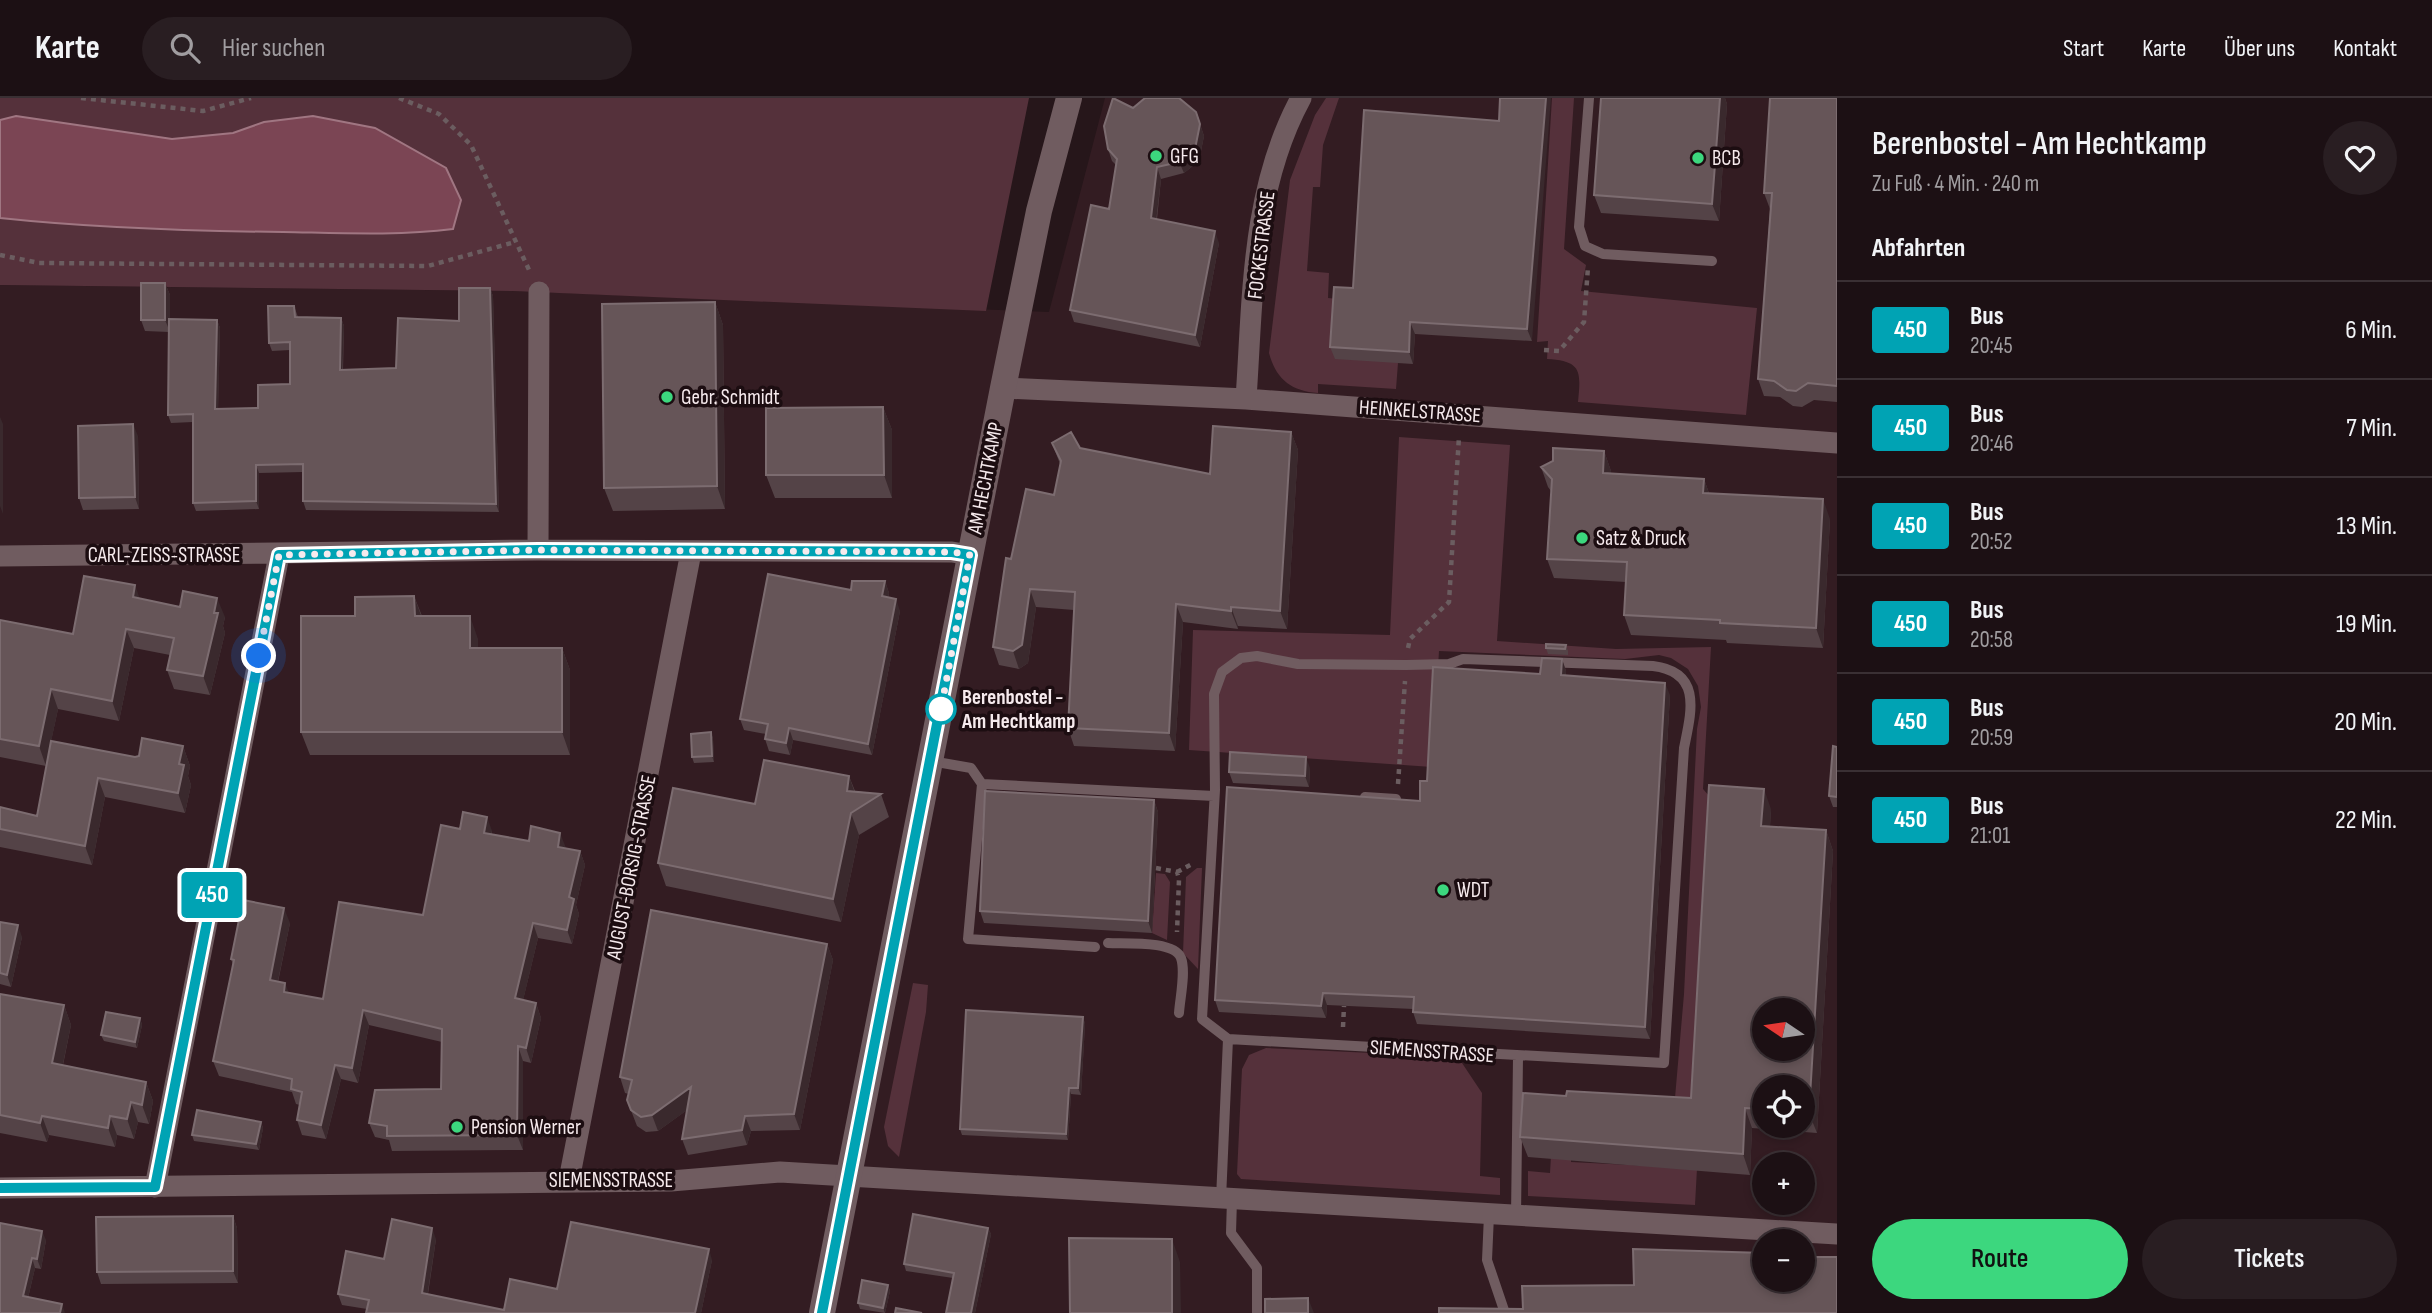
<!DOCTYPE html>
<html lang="de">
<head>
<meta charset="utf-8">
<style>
  :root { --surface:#1c1014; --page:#291e22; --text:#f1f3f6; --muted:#a09da0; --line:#3a3034; --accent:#3cd77e }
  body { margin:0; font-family:"Sofia Sans Condensed",sans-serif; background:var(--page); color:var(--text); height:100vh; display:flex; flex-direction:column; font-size:26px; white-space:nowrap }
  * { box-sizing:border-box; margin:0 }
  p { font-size:23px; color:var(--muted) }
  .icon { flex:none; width:38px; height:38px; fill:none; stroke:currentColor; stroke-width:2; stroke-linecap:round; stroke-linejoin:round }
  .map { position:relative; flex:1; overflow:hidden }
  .panel { display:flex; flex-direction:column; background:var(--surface); width:595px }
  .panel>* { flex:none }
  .badge { padding:0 14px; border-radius:5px; font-size:24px; line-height:46px }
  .needle { width:46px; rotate:283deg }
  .buttons { position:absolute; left:1752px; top:900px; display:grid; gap:14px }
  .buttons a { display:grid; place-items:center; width:63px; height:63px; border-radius:50%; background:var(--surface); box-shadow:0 4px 10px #0003,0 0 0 2px var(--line); font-size:35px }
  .you { position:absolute; width:35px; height:35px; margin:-18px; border:5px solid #fff; border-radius:50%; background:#1a73e8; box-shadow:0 0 0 10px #1a73e833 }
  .map>.badge { position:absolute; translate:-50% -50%; box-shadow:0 0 0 4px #fff }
  h2 { padding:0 35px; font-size:26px; line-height:63px }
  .round { display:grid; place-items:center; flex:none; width:74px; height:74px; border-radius:37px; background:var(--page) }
  .overview { display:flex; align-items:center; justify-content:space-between; height:119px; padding:0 35px }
  h1 { font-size:33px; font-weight:600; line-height:52px }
  .cta { display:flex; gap:14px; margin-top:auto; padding:14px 35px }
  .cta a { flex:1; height:80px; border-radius:42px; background:var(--accent); color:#111; font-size:28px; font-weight:600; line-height:80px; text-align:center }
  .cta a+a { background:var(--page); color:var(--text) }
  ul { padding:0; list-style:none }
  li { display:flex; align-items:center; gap:21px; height:98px; padding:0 35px; border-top:2px solid var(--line) }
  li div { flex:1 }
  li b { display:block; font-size:26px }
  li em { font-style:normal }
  li .badge { min-width:77px; font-weight:700; text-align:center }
  header { display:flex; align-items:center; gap:42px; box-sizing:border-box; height:98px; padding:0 35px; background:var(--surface); border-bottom:2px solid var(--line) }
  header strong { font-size:33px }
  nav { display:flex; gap:38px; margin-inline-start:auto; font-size:24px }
  .search { width:490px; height:63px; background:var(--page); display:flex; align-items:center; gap:18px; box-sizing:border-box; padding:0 24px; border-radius:38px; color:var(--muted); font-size:26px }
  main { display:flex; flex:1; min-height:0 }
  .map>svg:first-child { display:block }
  .built { fill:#331c22; fill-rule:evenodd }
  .green { fill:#55313b }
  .water { fill:#7b4554; stroke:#a07682; stroke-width:2 }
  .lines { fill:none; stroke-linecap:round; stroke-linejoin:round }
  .path { stroke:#6b5d60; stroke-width:4.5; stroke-dasharray:5 5; stroke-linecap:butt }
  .service { stroke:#705c60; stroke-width:10 }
  .minor { stroke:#705c60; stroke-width:21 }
  .tertiary { stroke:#705c60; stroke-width:26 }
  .wall { fill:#544347; fill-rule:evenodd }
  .shaded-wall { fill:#3a292d }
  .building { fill:#665558; stroke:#7c6c70; stroke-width:2; fill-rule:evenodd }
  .line-casing { stroke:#fff; stroke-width:16 }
  .line { stroke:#00a3b4; stroke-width:10 }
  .walk { stroke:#f6eaed; stroke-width:7; stroke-dasharray:0 12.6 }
  .poi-dot { fill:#3cd77e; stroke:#1c0d11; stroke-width:2.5 }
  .stop-dot { fill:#fff; stroke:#00a3b4; stroke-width:3.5 }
  .labels { text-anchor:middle; stroke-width:7; stroke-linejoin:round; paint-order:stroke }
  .poi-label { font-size:21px; fill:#f6eaed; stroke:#1c0d11; text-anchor:start }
  .street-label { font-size:21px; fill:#f6eaed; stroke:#1c0d11 }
  .stop-label { font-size:21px; font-weight:bold; fill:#f6eaed; stroke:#1c0d11; text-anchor:start }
</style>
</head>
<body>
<header>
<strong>Karte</strong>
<div class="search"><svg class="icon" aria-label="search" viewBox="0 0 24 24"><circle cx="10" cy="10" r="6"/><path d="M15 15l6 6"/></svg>Hier suchen</div>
<nav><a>Start</a><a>Karte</a><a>Über uns</a><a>Kontakt</a></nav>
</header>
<main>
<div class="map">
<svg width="1837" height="1215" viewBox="0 0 1837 1215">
  <rect width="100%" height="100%" fill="#26161a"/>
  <path class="built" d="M1105,0H1837V1215H0V187L512,193L1049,214ZM1764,912H1802V950H1764ZM1764,989H1802V1027H1764ZM1764,1066H1802V1104H1764ZM1764,1143H1802V1181H1764Z"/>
  <path class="green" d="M0,0H1029L986,213L512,193L0,187V120C94,130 188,133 283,134C340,135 397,138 453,131L461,102L446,70L375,30L264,24L233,35L172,41L16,18L0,22Z
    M1326,0H1339L1323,47L1320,89H1313L1307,173L1329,175L1328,200L1338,201L1398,265L1396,291L1318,286V295C1291,293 1276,281 1269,255L1290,82L1315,17Z
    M1552,0H1574L1564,151L1586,167L1581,193L1757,210L1746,317L1578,304C1581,273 1582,263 1547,261L1548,243L1537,244Z
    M1399,339L1510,347L1497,543L1616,551L1711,549L1703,691L1717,707L1695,1107L1528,1098V1073L1550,1075L1552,1041L1572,1042L1571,1064L1669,1069L1684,896L1697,631L1701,609L1698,588L1688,571L1671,560L1659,557L1625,561L1439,553L1432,669L1189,652L1193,532L1390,537Z
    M1197,770H1202L1198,871L1183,855L1186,779Z
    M1156,775L1165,776L1170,784L1167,842L1152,835Z
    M913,885L928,887L926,914L899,1059L888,1048L884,1029Z
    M1266,950L1458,959L1482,995L1480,1078L1500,1080V1097L1241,1081L1237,1076L1242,971L1249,957Z"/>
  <path class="water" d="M16,18L172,41L233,35L264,24L313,18L375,30L446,70L461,102L453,131C397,138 340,135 283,134C188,133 94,130 0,120V22Z"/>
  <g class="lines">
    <path class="path" d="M81,0L203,13L251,0
      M399,0L439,16L471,47L530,174
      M0,157L39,165L428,168L515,144
      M1544,252L1559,253L1584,224L1588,169
      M1408,550L1410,541L1449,504L1459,338
      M1398,686L1405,583
      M1156,770L1177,774L1179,781L1177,834
      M1177,774L1194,765
      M1343,929L1344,908"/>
    <path class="service" d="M1589,0L1579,129L1585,148L1603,156L1712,163
      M931,663L971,670L982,686L968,841L1095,849
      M982,686L1214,698
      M1365,699L1396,701
      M1108,845C1125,846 1174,842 1181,860C1186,874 1180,900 1179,915
      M1221,1101L1228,941L1202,921L1215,692L1214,596L1222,574L1241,560L1257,558L1298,566L1406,567L1449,566L1463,561L1653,568C1703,574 1691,615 1684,650L1664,965L1228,941
      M1232,1101L1231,1135L1257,1170V1215
      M1489,1117L1487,1162L1505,1215
      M1516,1118L1518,959"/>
    <path class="minor" d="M1003,290L1246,301L1837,345
      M1246,301C1253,199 1251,92 1301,0
      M538,452L539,194
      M0,458L538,452L952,454L970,457
      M569,1082L691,454
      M155,1089L279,457
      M0,1090L671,1083L780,1074L1837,1136"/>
    <path class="tertiary" d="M822,1215L1003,290L1039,113L1069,0"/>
  </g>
  <path class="wall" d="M1601,0H1725L1727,6L1719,123L1601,115L1594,97Z
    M1837,0V304L1814,302L1802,309L1793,308L1780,299L1764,298L1758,281L1770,111L1764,95Z
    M1133,10L1200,26L1204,38L1199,63L1184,75L1161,81L1157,121L1219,145L1200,249L1074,224L1070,212L1109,111L1116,67L1112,63L1108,51Z
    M1499,23L1532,243L1415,236L1413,266L1335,261L1330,249L1353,190Z
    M165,185L170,197V221L217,222L220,230L218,311L258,310L290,286V252L272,253L269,245L294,208L298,219L341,220L344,228L343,272L396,270L459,223L490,190L493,198L499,414L306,412L303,403V374L259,375V411L196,413L193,405V324L171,325L168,317L169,234L145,233L141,222Z
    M715,204L723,227L725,411L613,413L604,390Z
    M883,309L892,332V400H775L766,377Z
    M1291,334L1298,352L1287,531L1238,528V531L1183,524L1175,653L1074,648L1068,630L1074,512L1036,509L1028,565L1019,571L999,567L993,549L1054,397L1060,366L1052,345L1210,376Z
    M138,338L139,411L83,412L79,400Z
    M1604,353L1611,373V376L1704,381L1709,395L1830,421L1823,550L1727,545L1726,542L1631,537L1624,517L1626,484L1554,480L1547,461L1551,393L1548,389L1541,369Z
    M885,483L889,495L888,500L900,513L872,657L793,642L790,657L769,653L765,641L766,636L744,632L740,621L851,492Z
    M414,498L422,518L478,541V550H562L570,572V657H310L301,634L355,518Z
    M139,500L225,519L223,528L225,535L210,597L174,591L167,572L170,557L134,550L119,623L58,611L51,643L135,659L183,648L190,668L188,678L191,687L185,715L105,699L92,767L0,749V709L37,718L46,668L0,659V522L73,536Z
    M1566,547L1568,553V557L1548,556L1546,550Z
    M1562,561L1566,573V578L1670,597L1650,941L1417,926L1413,914V911L1327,907L1326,920L1219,914L1215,902L1420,703L1540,576Z
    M711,634L713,641L714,664L694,665L692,659Z
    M1837,649V709H1833L1829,698Z
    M1310,670L1309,689L1233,685L1229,674Z
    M849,678L855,693L881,696L889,719L859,737L841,824L666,788L658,765L755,706Z
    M1154,702L1158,714L1152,835L984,825L980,813Z
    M1771,711L1770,728L1826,732L1833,753L1817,1035L1752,1030L1750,1077L1528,1059L1520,1039L1691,1000ZM1764,989H1802V1027H1764Z
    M460,731L492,733V737L580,753L585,767L576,807L579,816L572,846L538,840L523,902L536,905L541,920L531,965L523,963V1052L392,1053L389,1042L375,1039L369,1025L441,991L442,944L369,927L358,985L341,981L326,1041L302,1037L297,1022L300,1007L296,1006L292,994L219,978L213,963L233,867L231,861L290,825L278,884L289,895L323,901L423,817Z
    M0,824L22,839L11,889L0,886Z
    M827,846L833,862L800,1032L751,1033L747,1047L688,1057L682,1041L687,1012L658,1033L646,1034L637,1028L627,1002L629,996L625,995L620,979Z
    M0,896L64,907L71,927L63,967L146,984L153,1003L149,1026L138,1024L134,1041L117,1037L115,1049L49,1037L47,1044L0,1035Z
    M1083,919L1085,926L1081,997L1071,996L1068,1042L962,1037L960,1031Z
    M140,920L142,927L137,950L104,943L101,937Z
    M261,1024L263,1030L259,1052L194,1043L192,1037Z
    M233,1118L237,1130L238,1185L101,1186L97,1174Z
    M0,1125L46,1142L41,1171L35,1170L28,1200L0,1215Z
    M988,1130L991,1136L975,1215H946L953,1180L906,1173L904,1166Z
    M436,1141L428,1196L504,1212L557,1191L712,1162L701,1215H366L367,1211L342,1207L338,1196L384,1161Z
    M888,1187L890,1193L885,1215L860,1211L858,1205Z"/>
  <path class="shaded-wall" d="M1546,0H1551L1532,243L1527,231Z
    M1720,0H1725L1727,6L1719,123L1712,106Z
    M1200,26L1204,38L1199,63L1184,75L1179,64Z
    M1157,69L1161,81L1155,132L1151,120Z
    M1215,133L1219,145L1200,249L1195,237Z
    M165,185L170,197V234L165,222Z
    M490,190L493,198L499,414L496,406Z
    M715,204L723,227L725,411L717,388Z
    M341,220L344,228L342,280L340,272Z
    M217,222L220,230L218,319L215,311Z
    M1410,224L1415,236L1413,266L1409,254Z
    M883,309L892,332V400L884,377Z
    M0,319L3,326V416L0,408Z
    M133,326L138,338L139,411L135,399Z
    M1291,334L1298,352L1287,531L1280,513Z
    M1604,353L1611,373L1610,395L1603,375Z
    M256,367L259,375V411L256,403Z
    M1704,381L1711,401L1703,395Z
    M1823,401L1830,421L1823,550L1816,530Z
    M885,483L889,495L886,510L882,498Z
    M135,487L142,507L133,499Z
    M1030,491L1036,509L1028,565L1019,571L1013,553Z
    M414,498L422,520L415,518Z
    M217,500L225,519L223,528L225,535L210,597L203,578Z
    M896,501L900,513L872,657L868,646Z
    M1176,506L1183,524L1175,653L1169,635Z
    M1231,509L1238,528V531L1231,513Z
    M470,518L478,541V572L470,550Z
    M126,531L134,550L119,623L112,603Z
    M562,550L570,572V657L562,634Z
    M1562,561L1566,573L1565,589L1561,577Z
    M1665,585L1670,597L1650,941L1645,929Z
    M51,591L58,611L46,668L39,648Z
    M789,630L793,642L790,657L786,645Z
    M711,634L713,641L714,664L712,658Z
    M183,648L190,668L188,678L191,687L185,715L178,695L179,666Z
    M1306,659L1310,670L1309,689L1305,678Z
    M849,678L857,701L847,693Z
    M98,680L105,699L92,767L85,748Z
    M1764,691L1771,711L1769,748L1761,728Z
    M1154,702L1158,714L1152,835L1148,823Z
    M851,715L859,737L841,824L833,801Z
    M487,719L492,733L489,750L484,735Z
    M1826,732L1833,753L1817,1035L1809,1015Z
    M560,735L566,750L563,763L558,749Z
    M580,753L585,767L576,807L579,816L572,846L567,832L569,799Z
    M284,810L290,825L275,897L270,882Z
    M533,825L538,840L520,915L515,900Z
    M18,827L22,839L11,889L7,877Z
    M827,846L833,862L800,1032L794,1016Z
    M285,885L291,900L284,894Z
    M1323,895L1327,907L1326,920L1321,908Z
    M536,905L541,920L531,965L526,950Z
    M64,907L71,927L59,985L52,965Z
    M363,912L369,927L358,985L352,970Z
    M1083,919L1085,926L1081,997L1078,990Z
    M140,920L142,927L137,950L135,944Z
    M518,948L523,963V1052L517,1037Z
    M335,967L341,981L326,1041L321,1027Z
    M146,984L153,1003L149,1026L142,1007Z
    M691,989L697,1005L658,1033L652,1017Z
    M1069,990L1071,996L1068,1042L1066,1036Z
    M131,1004L138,1024L134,1041L127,1021Z
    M1745,1010L1752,1030L1750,1077L1743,1056Z
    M42,1018L49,1037L47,1044L40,1025Z
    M110,1018L117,1037L115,1049L108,1030Z
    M745,1018L751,1033L747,1047L742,1032Z
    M261,1024L263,1030L259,1052L256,1046Z
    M233,1118L237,1130L238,1185L233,1173Z
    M432,1130L436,1141L426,1206L422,1195Z
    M988,1130L991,1136L975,1215H971Z
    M42,1133L46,1142L41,1171L37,1161Z
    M1172,1141L1180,1164L1181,1215H1172Z
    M709,1151L712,1162L701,1215H695Z
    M32,1160L35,1170L26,1208L23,1198Z
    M888,1187L890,1193L885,1215L883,1210Z
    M1308,1200L1314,1215H1308Z
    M62,1206L65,1215H60Z"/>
  <path class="building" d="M1113,0L1133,10L1145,0H1179L1196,14L1200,26L1195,51L1179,64L1157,69L1151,120L1215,133L1195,237L1070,212L1091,107L1109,111L1117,61L1108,51L1104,28Z
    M1500,0H1546L1527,231L1410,224L1409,254L1330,249L1334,189L1353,190L1364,12L1499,23Z
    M1601,0H1720L1712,106L1594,97Z
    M1770,0H1837V288L1808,285L1796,293L1787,292L1774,283L1758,281L1772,95H1764Z
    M141,185H165V222H141Z
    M459,190H490L496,406L303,403V366L256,367V403L193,405V316L168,317L169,221L217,222L215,311L258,310V287L290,286V244L269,245L268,208H294L295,219L341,220L340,272L396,270L398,220L459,223Z
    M715,204L717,388L604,390L602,206Z
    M883,309L884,377H766V310Z
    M133,326L135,399L79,400L78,328Z
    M1213,328L1291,334L1280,513L1231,509V513L1176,506L1169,635L1068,630L1075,494L1030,491L1022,547L1013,553L993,549L1006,460L1011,461L1026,391L1054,397L1061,363L1052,345L1071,334L1080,350L1210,376Z
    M1553,350L1604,353L1603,375L1704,381L1703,395L1823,401L1816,530L1720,525V522L1624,517L1627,464L1547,461L1552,381L1541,369L1553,363Z
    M768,476L851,492L852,483H885L882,498L896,501L868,646L789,630L786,645L765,641L768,626L740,621Z
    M84,478L135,487L133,499L180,509L183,493L217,500L214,515H218L203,578L167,572L174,540L126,531L112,603L51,591L39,648L0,641V522L73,536Z
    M414,498L415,518H470V550H562V634H301V518H355V499Z
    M1546,546L1566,547L1565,551L1546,550Z
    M1542,560L1562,561L1561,577L1665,585L1645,929L1413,914L1414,899L1323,895L1321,908L1215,902L1227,689L1420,703V683H1427L1433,569L1540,576Z
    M711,634L712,658L692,659L691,636Z
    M142,640L183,648L179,666L184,667L178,695L98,680L85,748L0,731V709L37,718L51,643L135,659L139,658Z
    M1833,648L1837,649V699L1829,698Z
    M1230,654L1306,659L1305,678L1229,674Z
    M764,662L849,678L847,693L881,696L851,715L833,801L658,765L673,690L755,706Z
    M1709,687L1764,691L1761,728L1826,732L1809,1015L1802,1014V989H1764V1011L1745,1010L1743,1056L1520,1039L1523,995L1566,998L1567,993L1691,1000ZM1764,912H1802V950H1764Z
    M985,693L1154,702L1148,823L980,813Z
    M463,714L487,719L484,735L529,743L531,728L560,735L558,749L580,753L569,799L574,801L567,832L533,825L515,900L536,905L526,950L518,948L517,1037L387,1038V1028L369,1025L375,992L441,991L442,931L363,912L352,970L335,967L321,1027L297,1022L302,994L291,991L292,981L213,963L234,862L231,861L243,802L284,810L270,882L285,885L284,894L323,901L339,804L423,817L441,727L460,731Z
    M651,812L827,846L794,1016L745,1018L742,1032L682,1041L691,989L652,1017L641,1019L631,1012L627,1002L632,982L620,979Z
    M0,824L18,827L7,877L0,875Z
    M0,896L64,907L52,965L146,984L142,1007L131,1004L127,1021L110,1018L108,1030L42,1018L40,1025L0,1017Z
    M966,912L1083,919L1078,990H1069L1066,1036L960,1031Z
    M106,914L140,920L135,944L101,937Z
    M197,1012L261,1024L256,1046L192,1037Z
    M913,1116L988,1130L971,1215H946L954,1175L904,1166Z
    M233,1118V1173L97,1174L96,1119Z
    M392,1121L432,1130L422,1195L504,1212L510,1181L557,1191L571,1124L709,1151L695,1215H366L369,1202L338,1196L346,1153L384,1161Z
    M0,1125L42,1133L37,1161L32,1160L23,1198L62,1206L60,1215H0Z
    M1069,1140L1172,1141V1215H1070Z
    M1633,1151L1764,1155V1181H1802V1151L1803,1159H1837V1215H1439V1210L1523,1211L1522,1188L1634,1187Z
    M862,1182L888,1187L883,1210L858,1205Z
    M1308,1200V1215H1265V1201Z
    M896,1210L922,1215H895Z"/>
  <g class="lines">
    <g class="line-casing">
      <path id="line" d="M0,1090L155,1089L279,457L538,452L952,454L970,457L822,1215"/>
    </g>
    <use href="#line" class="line"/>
    <path class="walk" d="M259,558L279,457L538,452L952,454L970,457L941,611"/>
  </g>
  <g class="poi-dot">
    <circle cx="1156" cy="58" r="7"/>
    <circle cx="1698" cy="60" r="7"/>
    <circle cx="667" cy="299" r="7"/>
    <circle cx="1582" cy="440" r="7"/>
    <circle cx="1443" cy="792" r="7"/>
    <circle cx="457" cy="1029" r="7"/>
  </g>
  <circle class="stop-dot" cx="941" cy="611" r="14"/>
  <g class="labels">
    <g class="poi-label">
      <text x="1170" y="65">GFG</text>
      <text x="1712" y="67">BCB</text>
      <text x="681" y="306">Gebr. Schmidt</text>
      <text x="1596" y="447">Satz &amp; Druck</text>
      <text x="1457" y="799">WDT</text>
      <text x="471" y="1036">Pension Werner</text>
    </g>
    <g class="street-label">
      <text transform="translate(1261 147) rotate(-83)" y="7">FOCKESTRASSE</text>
      <text transform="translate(1420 313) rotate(4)" y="7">HEINKELSTRASSE</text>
      <text transform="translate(985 380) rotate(-79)" y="7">AM HECHTKAMP</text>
      <text x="164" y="464">CARL-ZEISS-STRASSE</text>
      <text transform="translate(631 769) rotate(-79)" y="7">AUGUST-BORSIG-STRASSE</text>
      <text transform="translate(1432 953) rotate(4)" y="7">SIEMENSSTRASSE</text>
      <text x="611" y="1089">SIEMENSSTRASSE</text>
    </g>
    <g class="stop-label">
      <text x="962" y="606">Berenbostel -<tspan x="962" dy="24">Am Hechtkamp</tspan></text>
    </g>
  </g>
</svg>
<div class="buttons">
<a><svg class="needle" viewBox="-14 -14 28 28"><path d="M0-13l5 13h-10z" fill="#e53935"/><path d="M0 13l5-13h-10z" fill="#a09da0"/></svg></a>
<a><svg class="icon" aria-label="locate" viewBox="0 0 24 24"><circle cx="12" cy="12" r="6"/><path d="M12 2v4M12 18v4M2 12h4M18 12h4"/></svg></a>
<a>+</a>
<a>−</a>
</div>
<div class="you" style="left:259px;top:558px"></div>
<b class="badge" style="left:212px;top:797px;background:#00a3b4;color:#fff">450</b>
</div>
<section class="panel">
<div class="overview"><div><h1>Berenbostel - Am Hechtkamp</h1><p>Zu Fuß · 4 Min. · 240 m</p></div><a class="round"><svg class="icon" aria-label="heart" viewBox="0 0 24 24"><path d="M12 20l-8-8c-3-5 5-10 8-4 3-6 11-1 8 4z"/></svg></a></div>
<h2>Abfahrten</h2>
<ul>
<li><span class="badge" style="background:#00a3b4;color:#fff">450</span><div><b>Bus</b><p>20:45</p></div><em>6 Min.</em></li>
<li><span class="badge" style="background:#00a3b4;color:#fff">450</span><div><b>Bus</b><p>20:46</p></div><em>7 Min.</em></li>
<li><span class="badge" style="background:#00a3b4;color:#fff">450</span><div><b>Bus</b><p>20:52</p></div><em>13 Min.</em></li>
<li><span class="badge" style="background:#00a3b4;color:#fff">450</span><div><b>Bus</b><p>20:58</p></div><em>19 Min.</em></li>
<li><span class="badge" style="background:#00a3b4;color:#fff">450</span><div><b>Bus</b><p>20:59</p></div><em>20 Min.</em></li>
<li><span class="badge" style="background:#00a3b4;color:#fff">450</span><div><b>Bus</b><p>21:01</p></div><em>22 Min.</em></li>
</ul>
<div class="cta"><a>Route</a><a>Tickets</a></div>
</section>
</main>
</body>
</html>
